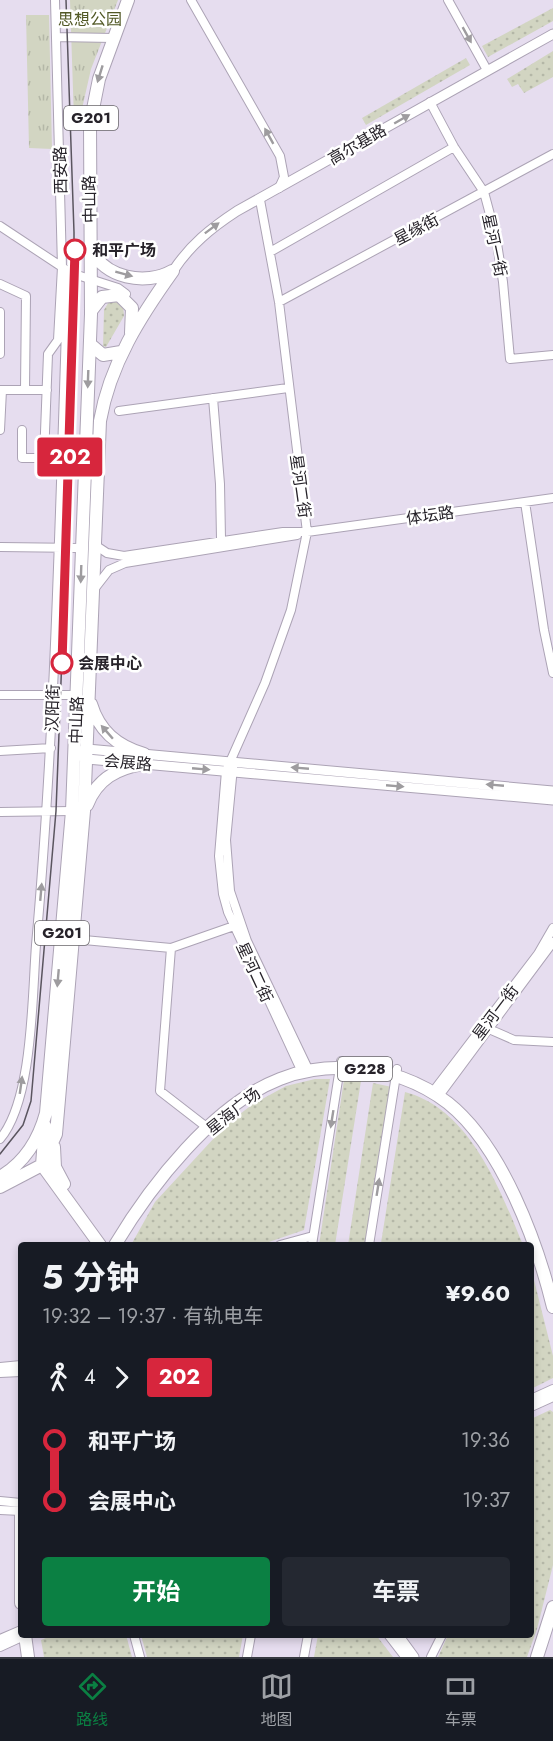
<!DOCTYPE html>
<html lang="zh">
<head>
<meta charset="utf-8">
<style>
  :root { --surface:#171b24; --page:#242831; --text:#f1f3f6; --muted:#9ea1a6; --line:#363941; --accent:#0b8043 }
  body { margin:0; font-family:Jost,"Noto Sans SC",sans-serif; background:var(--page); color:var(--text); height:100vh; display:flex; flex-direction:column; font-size:22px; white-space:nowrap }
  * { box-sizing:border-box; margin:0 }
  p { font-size:20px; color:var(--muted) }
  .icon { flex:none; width:33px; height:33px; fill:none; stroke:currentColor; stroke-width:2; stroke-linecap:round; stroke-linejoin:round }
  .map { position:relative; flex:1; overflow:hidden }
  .panel { position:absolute; left:18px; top:1242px; width:516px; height:396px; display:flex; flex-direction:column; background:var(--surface); border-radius:6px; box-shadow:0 3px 9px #0003 }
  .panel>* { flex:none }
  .badge { padding:0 12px; border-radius:4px; font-size:21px; line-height:39px }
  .map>.badge { position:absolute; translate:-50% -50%; box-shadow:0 0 0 3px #fff }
  .legs { display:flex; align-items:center; gap:9px; height:66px; padding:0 24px; font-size:20px }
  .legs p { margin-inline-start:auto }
  .summary { display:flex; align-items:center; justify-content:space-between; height:102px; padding:0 24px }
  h1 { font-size:33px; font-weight:700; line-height:45px }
  .action { display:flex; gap:12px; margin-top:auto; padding:12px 24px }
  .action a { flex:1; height:69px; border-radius:6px; background:var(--accent); color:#fff; font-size:24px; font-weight:700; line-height:69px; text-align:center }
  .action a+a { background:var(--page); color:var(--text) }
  ul { padding:0 24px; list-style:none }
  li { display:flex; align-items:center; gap:21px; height:60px; font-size:22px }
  li i { display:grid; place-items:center; width:9px; height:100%; margin:0 8px; background:currentColor }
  li i::after { content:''; width:15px; height:15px; margin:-8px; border:4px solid; border-radius:50%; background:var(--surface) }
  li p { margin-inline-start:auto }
  li:first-child i { background:linear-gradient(#0000 50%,currentColor 0) }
  li:last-child i { background:linear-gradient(currentColor 50%,#0000 0) }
  .dock { display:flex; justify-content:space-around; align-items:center; height:84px; border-top:2px solid var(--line); background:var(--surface); font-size:16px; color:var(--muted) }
  .dock a { display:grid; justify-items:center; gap:3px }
  .dock .on { color:var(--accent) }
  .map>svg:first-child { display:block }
  .grass { fill:url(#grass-dots) }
  .park { fill:url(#park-tufts) }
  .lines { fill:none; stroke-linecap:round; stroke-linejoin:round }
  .minor-casing { stroke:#aca3b5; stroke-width:10 }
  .major-casing { stroke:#aca3b5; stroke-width:11 }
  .highway-casing { stroke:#aca3b5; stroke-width:14 }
  .minor { stroke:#fff; stroke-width:8 }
  .major { stroke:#fff; stroke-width:9 }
  .highway { stroke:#fff; stroke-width:12 }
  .tram { stroke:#5a555f; stroke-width:1.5 }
  .oneway { fill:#9e9c9f }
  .line-1-casing { stroke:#fff; stroke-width:14 }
  .line-1 { stroke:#d7263d; stroke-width:9 }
  .stop-1-dot { fill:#fff; stroke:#d7263d; stroke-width:3 }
  .labels { text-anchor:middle; stroke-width:5; stroke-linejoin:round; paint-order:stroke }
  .shield { fill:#fff; stroke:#68656a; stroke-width:1.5 }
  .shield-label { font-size:15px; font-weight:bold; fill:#27232a }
  .park-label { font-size:16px; fill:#515825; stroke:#fff }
  .street-label { font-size:16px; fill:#27232a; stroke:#fff }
  .stop-label { font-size:16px; font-weight:bold; fill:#27232a; stroke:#fff; text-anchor:start }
</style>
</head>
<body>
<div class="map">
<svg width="553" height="1657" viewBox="0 0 553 1657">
  <defs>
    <pattern id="grass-dots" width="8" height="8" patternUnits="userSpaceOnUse" patternTransform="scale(1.5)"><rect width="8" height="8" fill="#d2d5c2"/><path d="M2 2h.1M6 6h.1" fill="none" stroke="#b4b7a7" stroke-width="1.8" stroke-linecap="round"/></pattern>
    <pattern id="park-tufts" width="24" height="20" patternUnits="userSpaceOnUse" patternTransform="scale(1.5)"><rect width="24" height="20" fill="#d2d5c2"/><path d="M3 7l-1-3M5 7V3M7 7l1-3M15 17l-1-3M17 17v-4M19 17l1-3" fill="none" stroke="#b4b7a7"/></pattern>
  </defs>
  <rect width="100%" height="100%" fill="#e6ddef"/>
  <path class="grass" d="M553,8V21L488,57L482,46Z
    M553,51V77L524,93L518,84L512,87L507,79Z
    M466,58L470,65L366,125L362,118Z
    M111,298L123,304L124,316L106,347L103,346L104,310Z
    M315,1079H330L304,1230L260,1245H131L155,1202L227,1124L253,1104L286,1086Z
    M344,1080L361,1081L335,1245H319Z
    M373,1083L392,1087L367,1245H348Z
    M405,1092C470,1109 500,1189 523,1245L381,1243Z
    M531,1268L553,1356V1378L531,1389Z
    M550,1410L553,1412V1565L537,1629L527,1657H438L448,1635H531V1419Z
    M53,1635H126L132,1657H44L41,1640Z
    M141,1635H243L239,1657H147Z
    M318,1635H376L393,1657H314Z"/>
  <path class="park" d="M70,0H118L91,69L79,122L74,120Z
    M26,15H49L52,149L29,148Z"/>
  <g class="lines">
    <g class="minor-casing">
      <path id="minor" d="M191,0L280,156L284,177L279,188
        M448,0L487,70
        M57,37L113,38
        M430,102L454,147L484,192L496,237L503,282L510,359L553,355
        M260,200L279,302L307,532L291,610L265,683L226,771L219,856L223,894L228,912L302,1072
        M0,226L71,273L118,288L126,294
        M270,252L454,147
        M0,284L26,296L25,389
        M279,302L553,154
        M0,312V354
        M0,390H47
        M213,398L220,484L221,539
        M119,411L288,388
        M0,430L2,390
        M22,430V458H44L48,354L58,340L62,267L55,0
        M525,502L544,630L553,673
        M95,545L107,553L124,556L283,532H307L553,498
        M0,547L82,548
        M95,588L109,570L125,563L297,535
        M0,695H77
        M0,751L51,748
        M233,767L226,840L230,891L247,941L309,1071
        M0,812L72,811
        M73,939L171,948L234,926
        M171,948L160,1091L209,1129
        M489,1029L514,1040L553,1042
        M432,1093L538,954L553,928
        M438,1097L553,942
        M0,1139C33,1100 32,997 36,945C56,721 60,496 68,271
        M280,1245L313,1236
        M312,1245L341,1061
        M369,1245L397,1069
        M0,1367L21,1365
        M0,1373L21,1372
        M531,1399L553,1389
        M531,1407L553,1397
        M0,1501L21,1503
        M0,1510L21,1511
        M134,1635L140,1657
        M0,1639L21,1630
        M0,1647L26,1635
        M247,1657L251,1635
        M304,1657L308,1635
        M431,1657L442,1635"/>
    </g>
    <g class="major-casing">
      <path id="major" d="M173,271C190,245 211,228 237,211L553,34
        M80,751L87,749L553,791
        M81,756L87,759L553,800
        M389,1635L406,1657
        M398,1635L414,1657"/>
    </g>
    <g class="highway-casing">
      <path id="highway" d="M92,249C103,278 146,286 172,271
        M91,311L102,297L119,295L132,308L131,333
        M90,344L103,355L121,352
        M91,704C99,731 117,746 144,754
        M87,805C97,779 117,768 143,764
        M45,1126L42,1165L100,1245
        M54,1147L55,1167L64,1184
        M0,1177C24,1163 39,1139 46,1113L72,811L91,314L90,124L99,79L128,0
        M0,1187L42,1165L56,1134L84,811L100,421C110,364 140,317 173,271
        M115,1245C151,1185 213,1105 280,1079C302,1070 327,1067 351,1068C385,1069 421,1082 448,1103C502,1146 537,1242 553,1307
        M21,1515V1603
        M25,1635L28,1657
        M537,1657L553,1607"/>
    </g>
    <use href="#minor" class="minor"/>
    <use href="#major" class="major"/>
    <use href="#highway" class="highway"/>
    <path class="tram" d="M0,1154L23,1125L31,1101L56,811L74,346V232L66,0"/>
  </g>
  <defs><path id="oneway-solid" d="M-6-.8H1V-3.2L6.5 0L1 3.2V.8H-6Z" transform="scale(1.5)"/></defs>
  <g class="oneway">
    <use href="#oneway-solid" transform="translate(467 35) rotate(61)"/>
    <use href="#oneway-solid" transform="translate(100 74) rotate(107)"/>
    <use href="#oneway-solid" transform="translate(402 119) rotate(-30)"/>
    <use href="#oneway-solid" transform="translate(269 136) rotate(-119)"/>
    <use href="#oneway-solid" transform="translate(212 228) rotate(-37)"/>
    <use href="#oneway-solid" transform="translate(124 274) rotate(15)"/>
    <use href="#oneway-solid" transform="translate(88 379) rotate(92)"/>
    <use href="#oneway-solid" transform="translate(81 574) rotate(92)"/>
    <use href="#oneway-solid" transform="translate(107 732) rotate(-131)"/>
    <use href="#oneway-solid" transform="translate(300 768) rotate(-175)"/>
    <use href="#oneway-solid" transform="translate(201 769) rotate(5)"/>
    <use href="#oneway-solid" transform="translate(495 785) rotate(-175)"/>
    <use href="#oneway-solid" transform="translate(395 786) rotate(5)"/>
    <use href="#oneway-solid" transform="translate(41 892) rotate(-85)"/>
    <use href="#oneway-solid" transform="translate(58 978) rotate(95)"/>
    <use href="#oneway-solid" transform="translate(21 1085) rotate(-82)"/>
    <use href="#oneway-solid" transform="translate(332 1119) rotate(99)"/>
    <use href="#oneway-solid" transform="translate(378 1187) rotate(-81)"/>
  </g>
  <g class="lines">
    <g class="line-1-casing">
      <path id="line-1" d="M62,663L75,250"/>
    </g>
    <use href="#line-1" class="line-1"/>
  </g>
  <g class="stop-1-dot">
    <circle cx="75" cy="250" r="10"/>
    <circle cx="62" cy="663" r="10"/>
  </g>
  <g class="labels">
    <g class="shield">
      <rect x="64" y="106" width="54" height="24" rx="4.5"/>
      <rect x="35" y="921" width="54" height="24" rx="4.5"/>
      <rect x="338" y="1057" width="54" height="24" rx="4.5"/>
    </g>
    <g class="shield-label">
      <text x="91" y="123">G201</text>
      <text x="62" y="938">G201</text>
      <text x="365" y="1074">G228</text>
    </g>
    <g class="park-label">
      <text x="90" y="25">思想公园</text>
    </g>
    <g class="street-label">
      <text transform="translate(357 144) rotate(-30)" y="6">高尔基路</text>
      <text transform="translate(60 170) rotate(-91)" y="6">西安路</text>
      <text transform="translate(89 199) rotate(-91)" y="6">中山路</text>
      <text transform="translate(416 229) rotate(-28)" y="6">星缘街</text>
      <text transform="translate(495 245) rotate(78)" y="6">星河一街</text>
      <text transform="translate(301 486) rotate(82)" y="6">星河二街</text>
      <text transform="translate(430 515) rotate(-8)" y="6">体坛路</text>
      <text transform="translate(52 708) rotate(-88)" y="6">汉阳街</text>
      <text transform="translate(76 720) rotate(-88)" y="6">中山路</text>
      <text transform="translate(128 762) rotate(5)" y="6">会展路</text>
      <text transform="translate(255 972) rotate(65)" y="6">星河二街</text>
      <text transform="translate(495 1012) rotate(-53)" y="6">星河一街</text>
      <text transform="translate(233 1111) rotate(-39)" y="6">星海广场</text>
    </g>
    <g class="stop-label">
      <text x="92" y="256">和平广场</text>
      <text x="78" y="669">会展中心</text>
    </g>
  </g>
</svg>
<b class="badge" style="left:70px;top:457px;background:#d7263d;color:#fff">202</b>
<section class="panel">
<div class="summary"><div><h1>5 分钟</h1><p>19:32 – 19:37 · 有轨电车</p></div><b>¥9.60</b></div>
<div class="legs"><svg class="icon" aria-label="walk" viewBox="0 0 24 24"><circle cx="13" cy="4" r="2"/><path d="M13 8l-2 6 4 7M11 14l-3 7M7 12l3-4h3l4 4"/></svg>4<svg class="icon" aria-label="forward" viewBox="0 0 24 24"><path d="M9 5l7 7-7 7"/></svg><b class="badge" style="background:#d7263d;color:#fff">202</b></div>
<ul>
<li><i style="color:#d7263d"></i><b>和平广场</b><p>19:36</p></li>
<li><i style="color:#d7263d"></i><b>会展中心</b><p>19:37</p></li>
</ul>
<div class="action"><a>开始</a><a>车票</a></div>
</section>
</div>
<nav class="dock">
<a class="on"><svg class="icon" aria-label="directions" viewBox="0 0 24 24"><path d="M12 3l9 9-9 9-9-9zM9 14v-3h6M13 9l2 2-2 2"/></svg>路线</a>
<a><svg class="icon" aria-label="map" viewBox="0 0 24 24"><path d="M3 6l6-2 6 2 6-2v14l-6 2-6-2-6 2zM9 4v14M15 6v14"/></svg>地图</a>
<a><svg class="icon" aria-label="tickets" viewBox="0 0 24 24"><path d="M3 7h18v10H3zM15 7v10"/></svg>车票</a>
</nav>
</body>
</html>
